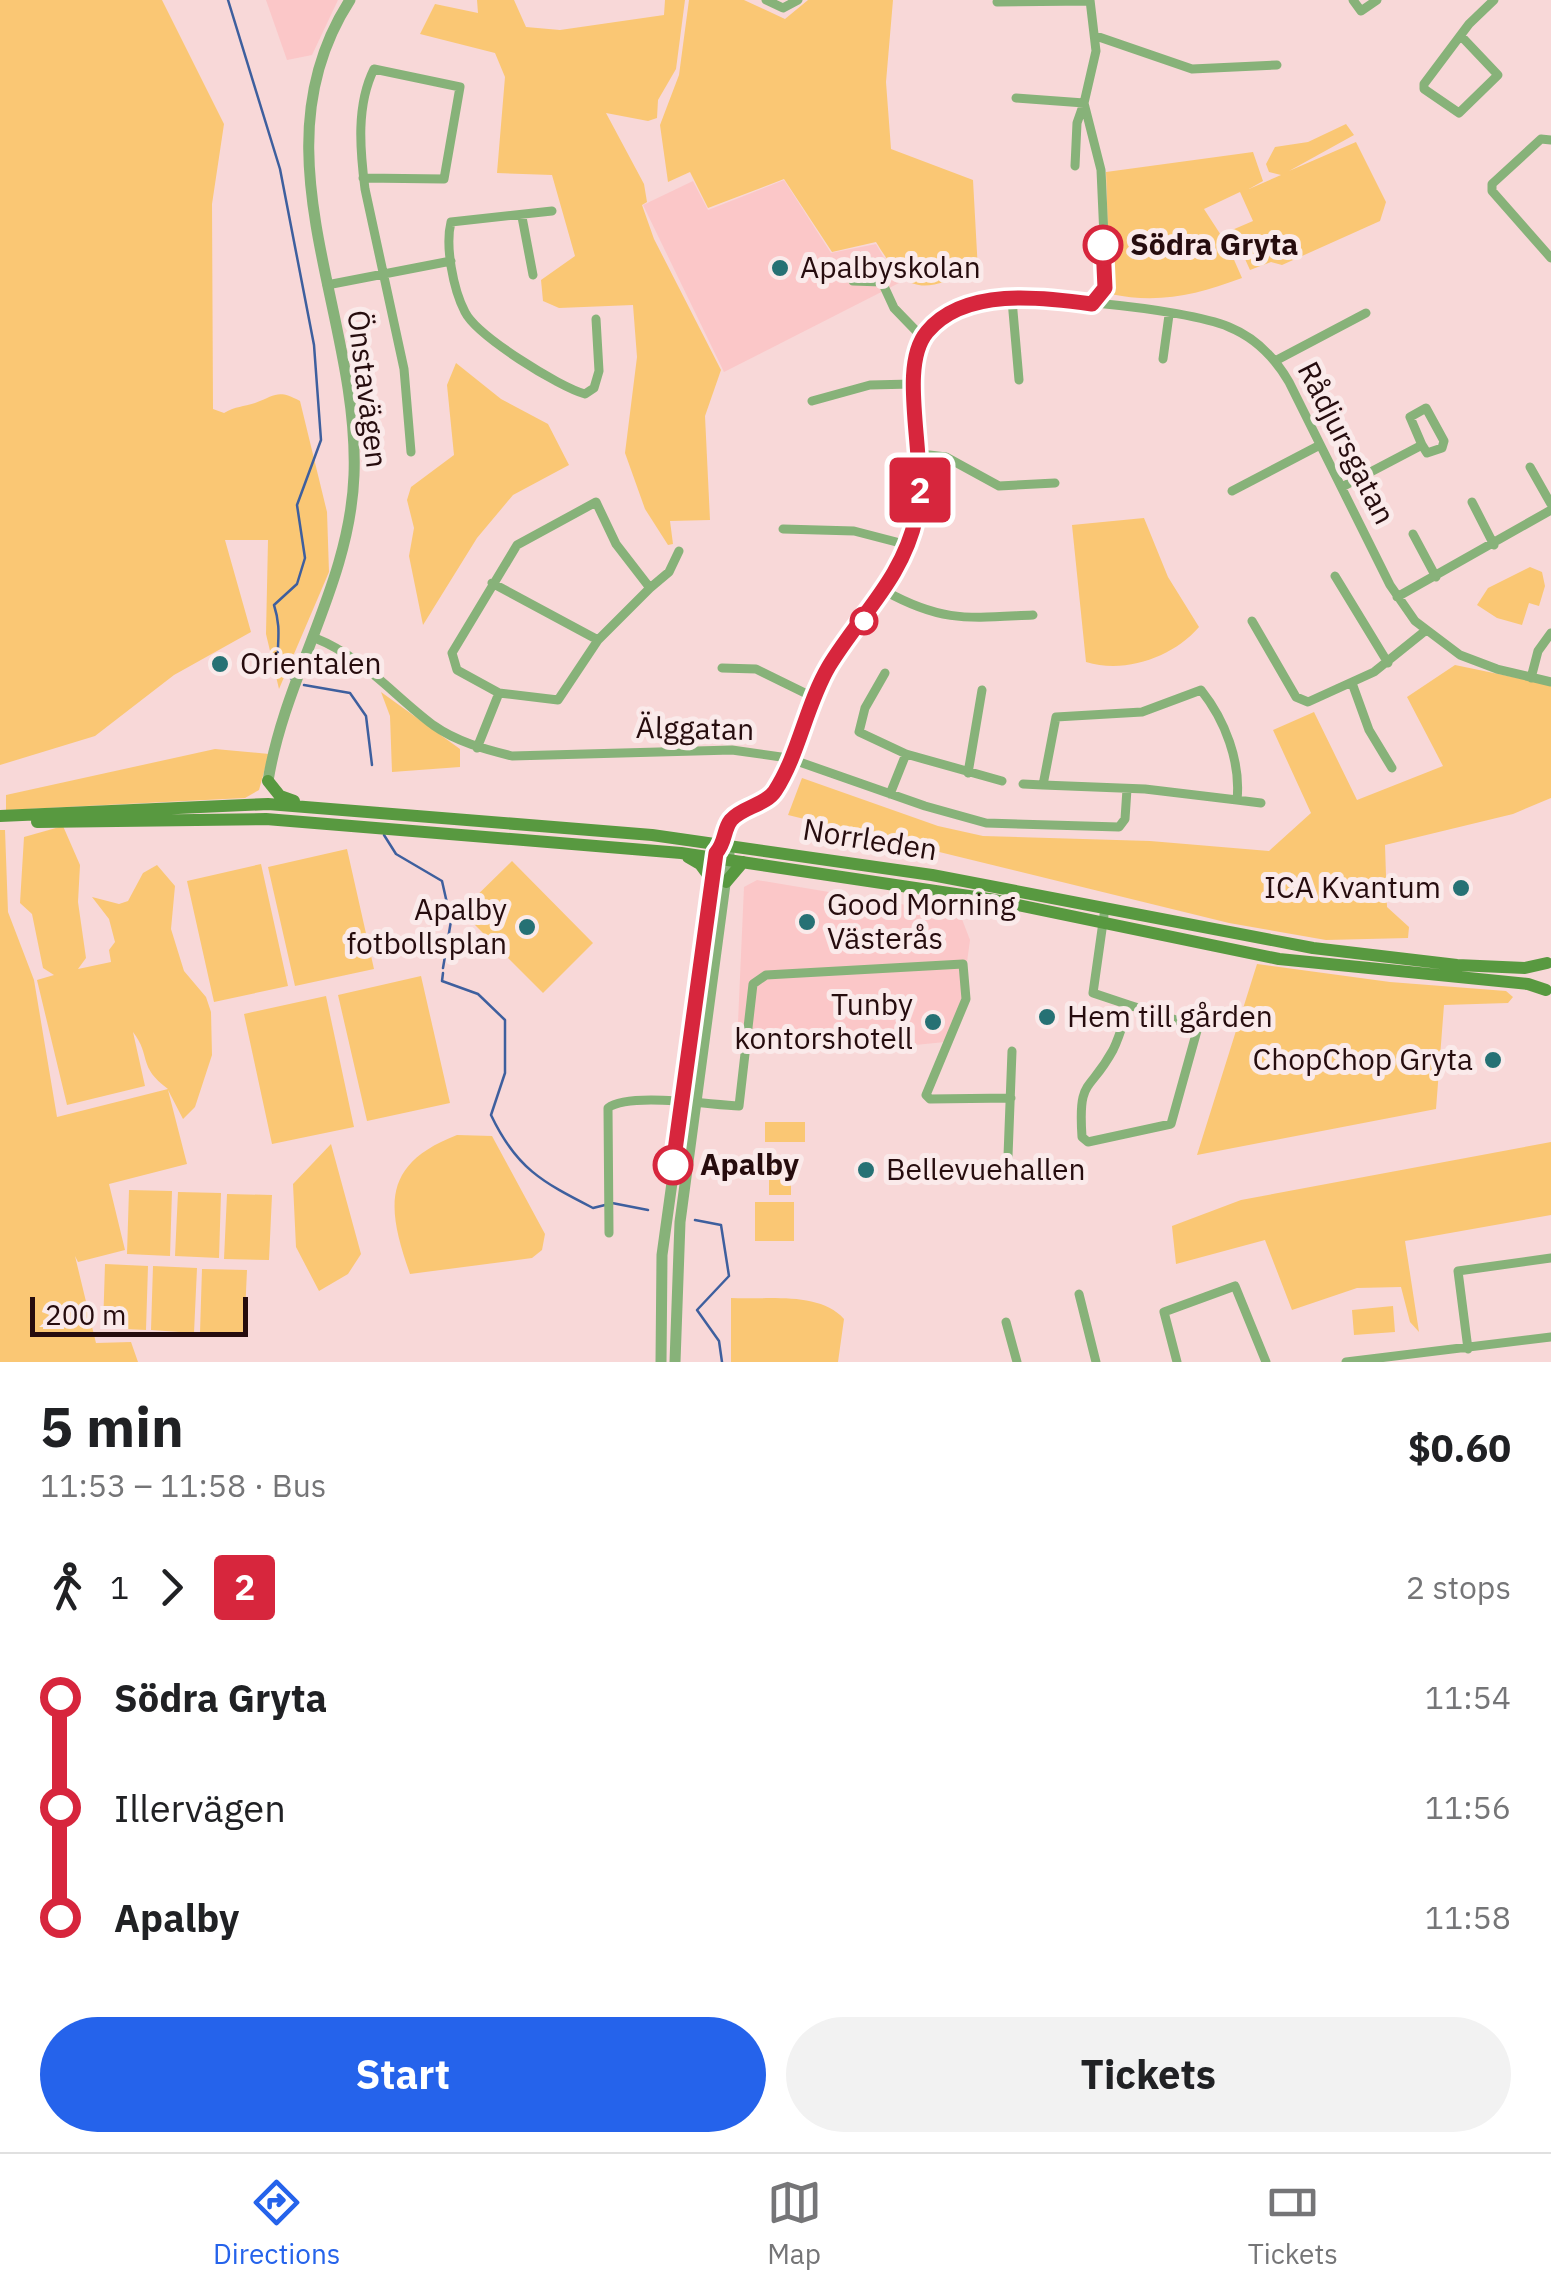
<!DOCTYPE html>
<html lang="en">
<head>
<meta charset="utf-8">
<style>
  :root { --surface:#fff; --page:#f2f2f2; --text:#202124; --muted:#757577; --line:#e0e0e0; --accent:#2563eb }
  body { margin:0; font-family:"IBM Plex Sans",sans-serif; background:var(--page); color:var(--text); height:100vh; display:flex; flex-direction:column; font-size:38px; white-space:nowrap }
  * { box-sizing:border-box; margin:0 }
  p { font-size:32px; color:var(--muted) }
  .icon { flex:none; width:55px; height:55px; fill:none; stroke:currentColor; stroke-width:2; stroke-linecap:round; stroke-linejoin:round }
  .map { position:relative; height:1362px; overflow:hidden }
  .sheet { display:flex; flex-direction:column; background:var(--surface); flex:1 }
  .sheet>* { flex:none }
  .badge { padding:0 20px; border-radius:8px; font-size:35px; line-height:65px }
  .scale { position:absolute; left:30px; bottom:25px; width:218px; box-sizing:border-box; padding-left:10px; border:5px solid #260c0e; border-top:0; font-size:28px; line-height:35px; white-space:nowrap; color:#260c0e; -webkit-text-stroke:8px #faeaea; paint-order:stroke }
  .map>.badge { position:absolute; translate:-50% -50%; box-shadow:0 0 0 5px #fff }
  .legs { display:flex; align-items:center; gap:15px; height:110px; padding:0 40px; font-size:32px }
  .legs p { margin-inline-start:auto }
  .head { display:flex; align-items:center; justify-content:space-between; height:170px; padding:0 40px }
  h1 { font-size:55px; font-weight:800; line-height:75px }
  .cta { display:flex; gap:20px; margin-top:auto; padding:20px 40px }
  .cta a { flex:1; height:115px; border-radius:60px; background:var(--accent); color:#fff; font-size:40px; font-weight:800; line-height:115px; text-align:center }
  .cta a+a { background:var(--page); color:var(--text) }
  ul { padding:0 40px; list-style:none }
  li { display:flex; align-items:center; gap:35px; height:110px; font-size:38px }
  li i { display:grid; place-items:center; width:15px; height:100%; margin:0 12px; background:currentColor }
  li i::after { content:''; width:25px; height:25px; margin:-12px; border:8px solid; border-radius:50%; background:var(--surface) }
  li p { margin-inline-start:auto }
  li:first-child i { background:linear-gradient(#0000 50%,currentColor 0) }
  li:last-child i { background:linear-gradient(currentColor 50%,#0000 0) }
  .menu { display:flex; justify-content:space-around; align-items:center; height:140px; border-top:2px solid var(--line); background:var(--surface); font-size:28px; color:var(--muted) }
  .menu a { display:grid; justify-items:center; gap:5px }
  .menu .selected { color:var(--accent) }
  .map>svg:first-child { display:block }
  .built { fill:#fbc7c8 }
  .green { fill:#fac774 }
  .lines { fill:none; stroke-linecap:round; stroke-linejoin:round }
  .stream { stroke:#3e5f9e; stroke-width:2.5 }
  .minor { stroke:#87b279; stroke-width:9 }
  .tertiary { stroke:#87b279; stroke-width:11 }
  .secondary { stroke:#589940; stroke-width:12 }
  .line-1-casing { stroke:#fff; stroke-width:22 }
  .line-1 { stroke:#d7263d; stroke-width:15 }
  .stop-1-dot { fill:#fff; stroke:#d7263d; stroke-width:5 }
  .poi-dot { fill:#267174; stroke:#faeaea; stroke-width:4 }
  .labels { text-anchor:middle; stroke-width:10; stroke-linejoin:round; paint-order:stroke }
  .stop-label { font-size:30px; font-weight:bold; fill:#260c0e; stroke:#faeaea; text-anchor:start }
  .poi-label { font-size:30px; fill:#260c0e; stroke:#faeaea; text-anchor:start }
  .street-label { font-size:30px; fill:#260c0e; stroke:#faeaea }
</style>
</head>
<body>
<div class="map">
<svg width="1551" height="1362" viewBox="0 0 1551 1362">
  <rect width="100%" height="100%" fill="#f8d8d8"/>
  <path class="built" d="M266,0H338L312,55L287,60Z
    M784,180L831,253L876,244L899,283L724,372L643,205L693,181L708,210Z
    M757,880L960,914L970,940L962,999L945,1042L895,1047L737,1045L744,887Z"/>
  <path class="green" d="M0,0H162L224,124L212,204L213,409L224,413C236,406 243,407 255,403C276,395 278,389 300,401L327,512L329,572L279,689L266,634L268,540H225L251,632L174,675L95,736L0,765Z
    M477,0H514L526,27L560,30L664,15L665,0H685L676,69L658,100L657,118L648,121L606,113L644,184L647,202L642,205L654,239L721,370L705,416L710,520L670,521L673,544L668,545L645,509L625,453L637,357L633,305L559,308L543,301L541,280L575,256L552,175L497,173L505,77L495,53L420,34L435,4L478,13Z
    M689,0H744L785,19L808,0H893L886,82L891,149L973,180L978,271C920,290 911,299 876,242L832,252L784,179L708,208L690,172L668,182L660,125L679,75Z
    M1346,124L1354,135L1289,171L1356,142L1386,202L1380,221L1282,265L1271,262L1250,270L1232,230L1253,221L1240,192L1204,209L1228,246L1242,278C1196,295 1159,304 1110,294L1106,172L1253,152L1263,181L1249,189L1281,175L1269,172L1266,164L1275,147L1308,142Z
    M456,363L501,399L548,424L569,465L513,495L477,538L423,625L409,556L414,528L407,500L411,487L454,455L447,385Z
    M1144,518L1168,577L1199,627C1173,657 1126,674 1086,662L1072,525Z
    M1530,567L1542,572L1545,586L1539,606L1529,603L1522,625L1497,618L1477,605L1488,588Z
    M1455,665L1551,685V798L1513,814L1385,845L1387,907L1409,927L1408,938L1326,940L1229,923L788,815L802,778L938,826L983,836L1150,841L1269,851L1311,813L1273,730L1314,712L1357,800L1443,766L1407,697Z
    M381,692L460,749V767L392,772L390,716Z
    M215,749L269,754L259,790L245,798L6,810V795Z
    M63,826L80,865L78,902L86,958L78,969L111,962L109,950L115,942L109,919L92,897L119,904L128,901L143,873L157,865L175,886L171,929L184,971L206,997L211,1012L212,1055L195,1107L183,1119L168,1090L187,1164L109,1184L125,1250L78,1262L75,1256L96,1343L131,1342L138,1362H0V830H5L8,912L34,980L57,1117L168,1089C137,1066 152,1057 133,1032L145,1086L67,1105L37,980L54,975L43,968L32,914L20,903L24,837Z
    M347,849L374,969L295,986L268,867Z
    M512,861L593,943L543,993L461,911Z
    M261,864L288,986L214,1002L187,881Z
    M1257,964L1390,982L1506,991L1513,997L1508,1003L1444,1005L1436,1109L1197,1155Z
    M421,976L450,1103L367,1121L338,995Z
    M326,996L354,1127L272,1144L244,1014Z
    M765,1122H805V1142H765Z
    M457,1135L492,1136L545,1234L542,1250L532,1258L410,1274C386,1206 382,1164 457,1135Z
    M1551,1142V1215L1405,1241L1419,1332L1410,1322L1401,1287L1357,1288L1292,1310L1265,1240L1176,1264L1172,1226L1241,1200Z
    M331,1144L361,1254L348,1274L319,1291L296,1247L293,1184Z
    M769,1156H791V1195H769Z
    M129,1190L172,1191L170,1256L127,1254Z
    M178,1192L221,1193L219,1258L175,1256Z
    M227,1194L272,1195L269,1260L224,1259Z
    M755,1202H794V1241H755Z
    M105,1264L148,1266L146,1330L103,1328Z
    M153,1266L197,1268L194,1333L151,1330Z
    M202,1269L247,1270L244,1336L200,1333Z
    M731,1298C766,1300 819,1291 844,1319L838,1362H731Z
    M1393,1306L1395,1332L1354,1335L1352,1310Z"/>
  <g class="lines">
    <path class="stream" d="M228,0L280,169L314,345L321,440L297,505L305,558L297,584L274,605C283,633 275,645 279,672L292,679
      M304,685L350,693L366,716L372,765
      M384,835L396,854L442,881L451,921L443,968
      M443,973L442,981L478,994L505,1020V1073L491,1115C516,1168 542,1182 593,1208L605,1205
      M612,1203L648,1210
      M695,1220L721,1225L729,1276L697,1310L719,1341L722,1362"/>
    <path class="minor" d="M766,0L783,8L798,0
      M1090,0L1096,51L1084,103L1101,170L1106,281L1092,304
      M1353,0L1361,11L1377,0
      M997,2L1090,1
      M1096,36L1192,69L1277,65
      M1461,36L1498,75L1459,113L1424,89V84L1469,24L1494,0
      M1016,98L1084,103L1077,123L1075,166
      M1551,140L1541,139L1492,184V191L1551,258
      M363,178L444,179L460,87L374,69C356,105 360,150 365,189L404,369L411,452
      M552,211L451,222C445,246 453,289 465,312C477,336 559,387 585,394L594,388L599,371L596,319
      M522,217L533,275
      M882,282L871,262L851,268L853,281L882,282L894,308L923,338
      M327,285L451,261
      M1012,300L1019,380
      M1163,359L1169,315
      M1275,361L1366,313
      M812,401L870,385L912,384
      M921,454L946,457L999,486L1055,483
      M1530,467L1551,504
      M1342,487L1422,445L1427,453L1442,448L1444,441L1426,408L1410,417L1422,445
      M1232,491L1320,445
      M596,502L616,544L650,588L598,640L558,700L499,693L457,670L452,653L517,545Z
      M1472,502L1494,545
      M783,529L854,531L908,545
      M1413,534L1436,577
      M1335,576L1388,663
      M492,583L598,640
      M650,588L669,572L679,551
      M885,591C943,623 969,618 1033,615
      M1397,597L1551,510
      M1252,621L1296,697L1308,702L1374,672L1425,631
      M315,638C363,657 393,695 433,725C457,742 484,749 512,756L732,750L788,758L925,806L986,823L1119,827L1125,819L1127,789
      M722,668L756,669L813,697
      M885,673L865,708L859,732L906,754L1002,781
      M1531,678L1538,651L1551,633
      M1352,683L1369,730L1392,768
      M1201,690C1225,720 1241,762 1237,800L1145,789L1043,785L1056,717L1142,712Z
      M477,748L499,693
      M968,773L982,690
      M1023,784L1043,785
      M890,794L906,754
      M1237,800L1261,803
      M725,843C729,802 754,817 774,793C791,772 808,705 824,675C846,635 881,604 901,563C917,530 923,490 921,453C919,412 897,363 929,329C941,317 958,307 975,303C1022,292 1184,308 1229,327C1256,338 1275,358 1289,382L1390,585L1415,621L1460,655L1497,669L1551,682
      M1105,908L1093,993L1129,1005C1124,1020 1120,1036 1113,1050C1089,1094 1078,1077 1082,1137L1088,1142L1171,1124L1198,1027L1129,1005
      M1008,1156L1012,1051
      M609,1233L608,1108C629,1092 709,1105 739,1106L753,984L766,975L963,964L966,999L926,1095L930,1099L1011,1098
      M1079,1294L1096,1362
      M1006,1322L1017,1362
      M1468,1349L1458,1271L1551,1258
      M1177,1362L1164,1312L1235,1286L1266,1362
      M1346,1362L1551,1337"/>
    <path class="tertiary" d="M268,781C285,675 350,584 354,475C360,314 252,151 350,0
      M661,1362L662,1255L718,850
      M675,1362L680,1222L729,854L725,843"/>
    <path class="secondary" d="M268,781L280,796L294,801
      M0,816L268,804L652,835L932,875L1313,948L1457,965L1525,968L1547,963
      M37,822L266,819L681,853L989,899L1279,959L1528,984L1546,990
      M688,857L700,864L711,879
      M726,882L743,862"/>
  </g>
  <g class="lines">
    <g class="line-1-casing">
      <path id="line-1" d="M673,1165L716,853C726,842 723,830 731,820C742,807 766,805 775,791C799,754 806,705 829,666C860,615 903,578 916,517C929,462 896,369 927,332C964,287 1042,297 1092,304L1105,288L1103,245"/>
    </g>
    <use href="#line-1" class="line-1"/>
  </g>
  <g class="stop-1-dot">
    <circle cx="1103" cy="245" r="18"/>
    <circle cx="864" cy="621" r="12"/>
    <circle cx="673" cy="1165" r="18"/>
  </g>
  <g class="poi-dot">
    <circle cx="780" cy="268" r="10"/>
    <circle cx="220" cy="664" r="10"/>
    <circle cx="1461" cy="888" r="10"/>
    <circle cx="807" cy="922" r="10"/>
    <circle cx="527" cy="927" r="10"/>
    <circle cx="1047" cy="1017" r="10"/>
    <circle cx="933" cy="1022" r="10"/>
    <circle cx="1493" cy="1060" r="10"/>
    <circle cx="866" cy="1170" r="10"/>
  </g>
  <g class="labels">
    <g class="stop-label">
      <text x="1130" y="255">Södra Gryta</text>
      <text x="700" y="1175">Apalby</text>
    </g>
    <g class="poi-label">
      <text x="800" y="278">Apalbyskolan</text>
      <text x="240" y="674">Orientalen</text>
      <text x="1441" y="898" text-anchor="end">ICA Kvantum</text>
      <text x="827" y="915">Good Morning<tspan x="827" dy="34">Västerås</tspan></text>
      <text x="507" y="920" text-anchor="end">Apalby<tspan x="507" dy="34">fotbollsplan</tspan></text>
      <text x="913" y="1015" text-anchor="end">Tunby<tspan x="913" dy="34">kontorshotell</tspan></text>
      <text x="1067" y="1027">Hem till gården</text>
      <text x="1473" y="1070" text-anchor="end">ChopChop Gryta</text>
      <text x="886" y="1180">Bellevuehallen</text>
    </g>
    <g class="street-label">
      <text transform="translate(367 389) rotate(83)" y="10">Önstavägen</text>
      <text transform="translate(1346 443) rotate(63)" y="10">Rådjursgatan</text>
      <text transform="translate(695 729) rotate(1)" y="10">Älggatan</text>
      <text transform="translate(870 840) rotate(9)" y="10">Norrleden</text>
    </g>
  </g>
</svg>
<div class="scale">200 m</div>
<b class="badge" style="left:920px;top:490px;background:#d7263d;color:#fff">2</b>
</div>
<section class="sheet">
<div class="head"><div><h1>5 min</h1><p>11:53 – 11:58 · Bus</p></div><b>$0.60</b></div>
<div class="legs"><svg class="icon" aria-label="walk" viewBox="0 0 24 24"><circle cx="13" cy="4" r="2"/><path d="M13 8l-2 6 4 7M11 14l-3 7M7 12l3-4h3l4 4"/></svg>1<svg class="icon" aria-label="forward" viewBox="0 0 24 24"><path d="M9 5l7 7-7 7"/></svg><b class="badge" style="background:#d7263d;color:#fff">2</b><p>2 stops</p></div>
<ul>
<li><i style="color:#d7263d"></i><b>Södra Gryta</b><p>11:54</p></li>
<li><i style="color:#d7263d"></i><span>Illervägen</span><p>11:56</p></li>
<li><i style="color:#d7263d"></i><b>Apalby</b><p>11:58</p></li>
</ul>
<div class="cta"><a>Start</a><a>Tickets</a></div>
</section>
<nav class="menu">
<a class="selected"><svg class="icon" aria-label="directions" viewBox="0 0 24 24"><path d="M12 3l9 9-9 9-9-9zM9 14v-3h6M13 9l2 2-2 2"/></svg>Directions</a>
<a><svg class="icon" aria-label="map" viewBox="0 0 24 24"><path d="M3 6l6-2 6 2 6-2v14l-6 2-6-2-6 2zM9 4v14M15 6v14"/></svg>Map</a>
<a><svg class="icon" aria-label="tickets" viewBox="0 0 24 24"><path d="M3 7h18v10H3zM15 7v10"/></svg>Tickets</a>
</nav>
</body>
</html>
